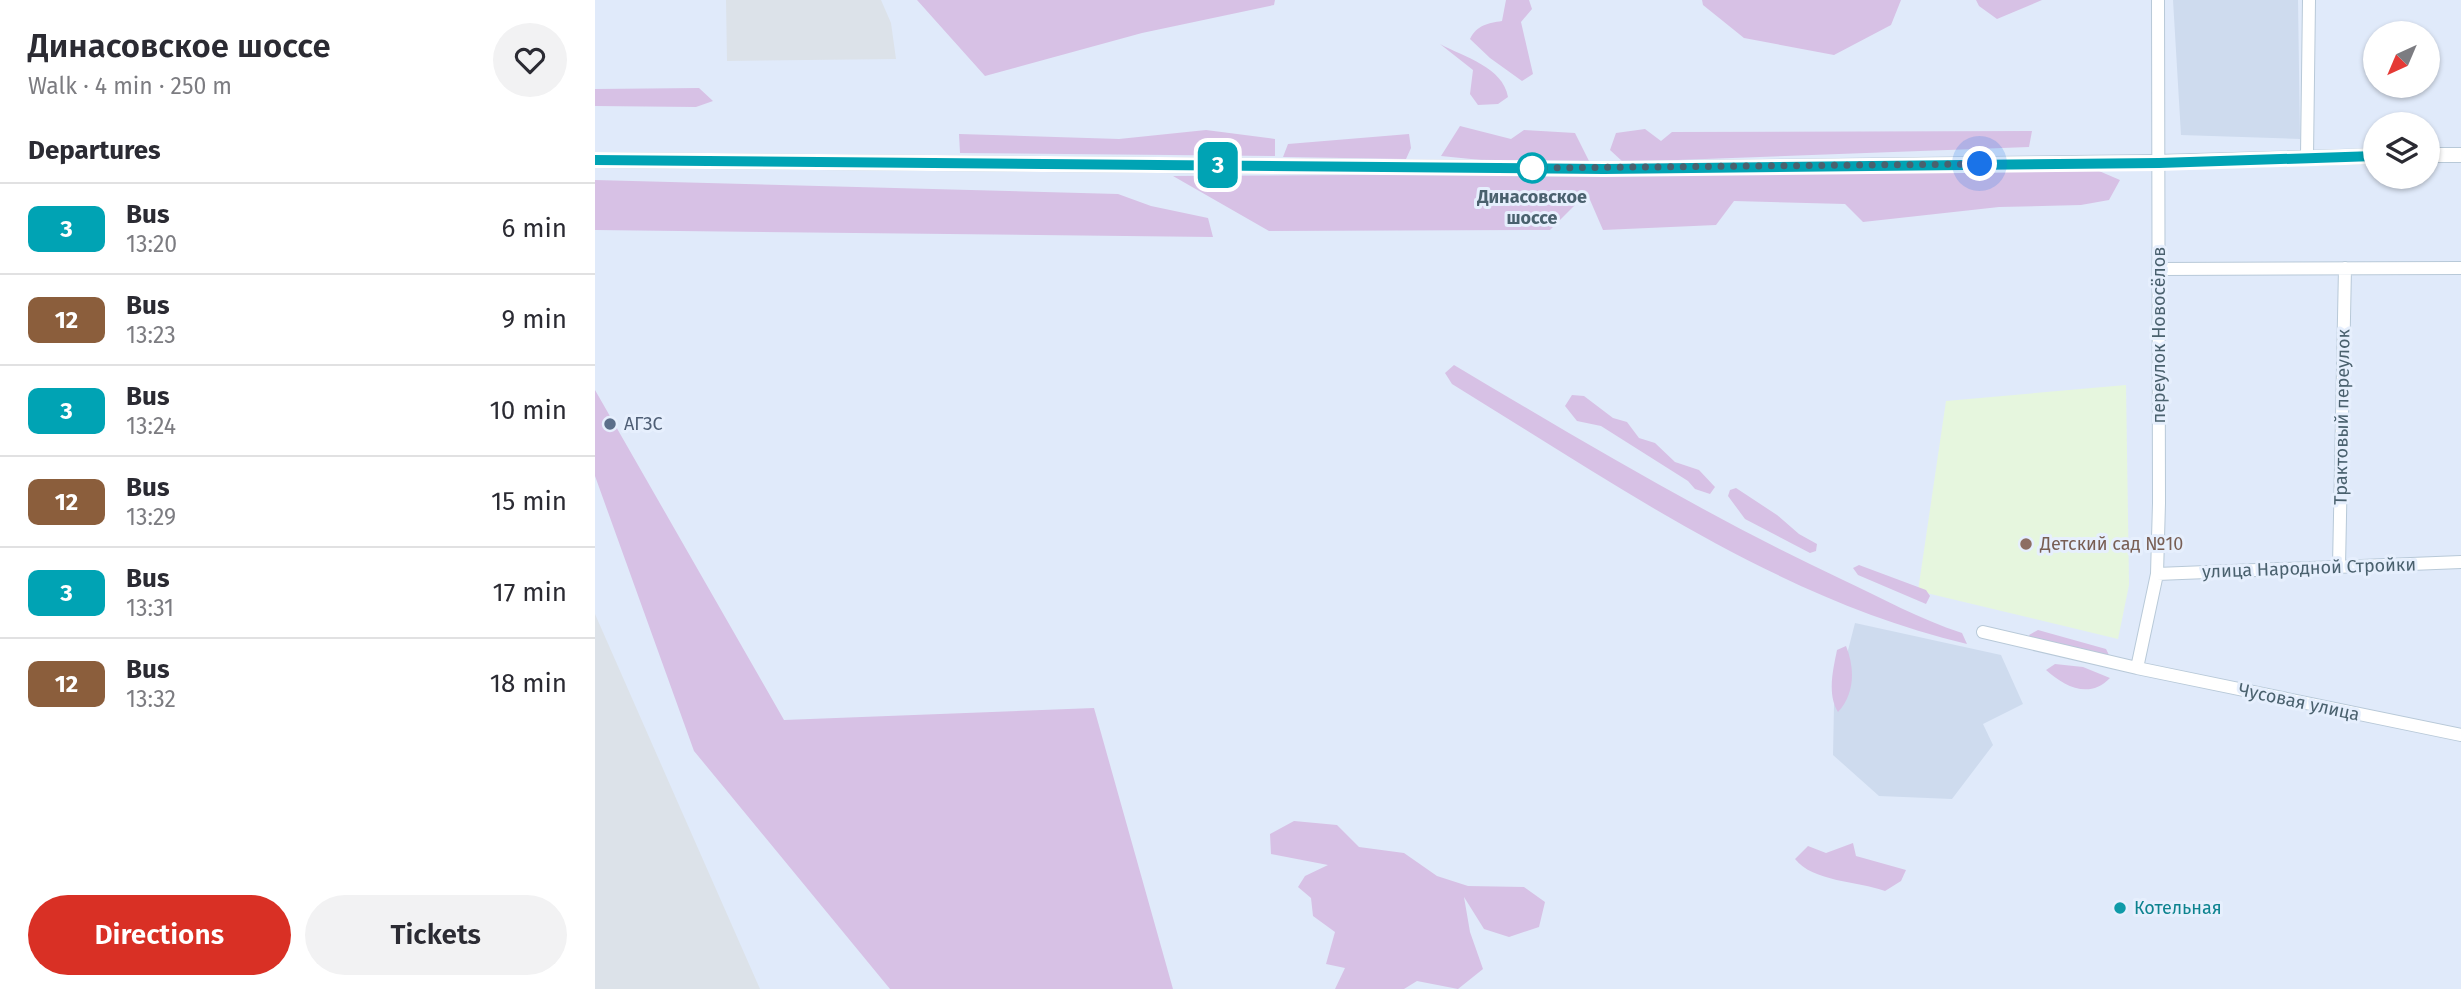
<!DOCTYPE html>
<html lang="en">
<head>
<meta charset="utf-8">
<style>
  :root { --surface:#fff; --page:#f2f2f3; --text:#2b2b33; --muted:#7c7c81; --line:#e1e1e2; --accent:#d93025 }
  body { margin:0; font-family:"Fira Sans",sans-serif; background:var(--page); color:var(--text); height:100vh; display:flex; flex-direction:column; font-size:26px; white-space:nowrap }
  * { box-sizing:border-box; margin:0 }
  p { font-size:23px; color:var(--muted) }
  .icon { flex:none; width:38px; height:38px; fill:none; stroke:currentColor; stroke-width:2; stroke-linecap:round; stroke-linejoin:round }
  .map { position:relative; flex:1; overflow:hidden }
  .sheet { display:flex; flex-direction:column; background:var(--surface); width:595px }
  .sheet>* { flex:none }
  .badge { padding:0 14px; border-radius:10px; font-size:24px; line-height:46px }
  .needle { width:46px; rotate:224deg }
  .tools { position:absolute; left:1768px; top:21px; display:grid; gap:14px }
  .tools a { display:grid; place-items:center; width:77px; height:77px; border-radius:50%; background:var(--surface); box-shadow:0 2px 5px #0004; font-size:35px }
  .you { position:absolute; width:35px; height:35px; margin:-18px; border:5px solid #fff; border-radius:50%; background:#1a73e8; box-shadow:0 0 0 10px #1a73e833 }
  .map>.badge { position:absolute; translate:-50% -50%; box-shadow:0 0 0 4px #fff }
  h2 { padding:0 28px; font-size:26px; line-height:63px }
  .round { display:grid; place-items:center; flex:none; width:74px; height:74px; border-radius:37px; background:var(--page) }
  .headline { display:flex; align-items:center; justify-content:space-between; height:119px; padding:0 28px }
  h1 { font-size:33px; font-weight:600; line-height:52px }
  .primary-button { display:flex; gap:14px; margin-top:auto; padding:14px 28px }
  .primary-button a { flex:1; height:80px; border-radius:42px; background:var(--accent); color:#fff; font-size:28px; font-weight:600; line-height:80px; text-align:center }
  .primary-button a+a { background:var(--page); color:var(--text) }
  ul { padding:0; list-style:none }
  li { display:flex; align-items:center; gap:21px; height:91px; padding:0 28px; border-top:2px solid var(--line) }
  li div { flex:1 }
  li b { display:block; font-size:26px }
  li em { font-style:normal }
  li .badge { min-width:77px; font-weight:700; text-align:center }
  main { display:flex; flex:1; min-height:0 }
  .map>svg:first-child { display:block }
  .residential { fill:#cedbee }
  .industrial { fill:#dce2e9 }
  .education { fill:#e6f6de }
  .green { fill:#d7c1e5 }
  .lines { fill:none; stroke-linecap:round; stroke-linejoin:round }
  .minor-casing { stroke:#b8c9d8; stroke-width:14 }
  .tertiary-casing { stroke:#b8c9d8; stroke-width:16 }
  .minor { stroke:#fff; stroke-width:12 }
  .tertiary { stroke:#fff; stroke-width:14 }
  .line-casing { stroke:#fff; stroke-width:16 }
  .line { stroke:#00a3b4; stroke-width:10 }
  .walk { stroke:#4a616e; stroke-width:7; stroke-dasharray:0 12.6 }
  .stop-dot { fill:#fff; stroke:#00a3b4; stroke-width:3.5 }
  .service-dot { fill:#5c6f8a; stroke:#e6effd; stroke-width:2.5 }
  .education-dot { fill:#8d6e63; stroke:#e6effd; stroke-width:2.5 }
  .culture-dot { fill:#0f9aa8; stroke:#e6effd; stroke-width:2.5 }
  .labels { text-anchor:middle; stroke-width:6; stroke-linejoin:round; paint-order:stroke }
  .stop-label { font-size:18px; font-weight:bold; fill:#4a616e; stroke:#e6effd }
  .street-label { font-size:18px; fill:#4a616e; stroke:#e6effd }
  .service-label { font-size:18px; fill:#4e5e75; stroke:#e6effd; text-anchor:start }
  .education-label { font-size:18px; fill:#785e54; stroke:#e6effd; text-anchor:start }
  .culture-label { font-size:18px; fill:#0d838f; stroke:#e6effd; text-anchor:start }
</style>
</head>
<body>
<main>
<section class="sheet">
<div class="headline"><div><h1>Динасовское шоссе</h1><p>Walk · 4 min · 250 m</p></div><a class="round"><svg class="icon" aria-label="heart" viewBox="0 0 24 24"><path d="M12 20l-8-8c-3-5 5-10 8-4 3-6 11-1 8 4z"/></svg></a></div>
<h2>Departures</h2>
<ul>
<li><span class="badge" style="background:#00a3b4;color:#fff">3</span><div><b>Bus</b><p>13:20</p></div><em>6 min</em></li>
<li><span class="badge" style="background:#8b5e3c;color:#fff">12</span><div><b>Bus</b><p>13:23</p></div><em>9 min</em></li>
<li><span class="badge" style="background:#00a3b4;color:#fff">3</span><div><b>Bus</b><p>13:24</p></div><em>10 min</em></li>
<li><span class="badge" style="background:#8b5e3c;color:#fff">12</span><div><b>Bus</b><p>13:29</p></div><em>15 min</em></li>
<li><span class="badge" style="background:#00a3b4;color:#fff">3</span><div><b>Bus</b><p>13:31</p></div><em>17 min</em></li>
<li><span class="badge" style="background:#8b5e3c;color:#fff">12</span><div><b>Bus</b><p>13:32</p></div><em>18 min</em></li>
</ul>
<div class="primary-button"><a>Directions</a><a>Tickets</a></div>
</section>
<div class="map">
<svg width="1866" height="989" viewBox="0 0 1866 989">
  <rect width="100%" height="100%" fill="#e0eafa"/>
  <path class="residential" d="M1578,0H1703L1705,139L1586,135Z
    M1260,623L1406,655L1428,704L1388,724L1398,745L1357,799L1284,796L1238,755L1239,705Z"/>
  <path class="industrial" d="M131,0H286L296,23L301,59L132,61Z
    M0,614L87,812L165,989H0Z"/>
  <path class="education" d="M1531,385L1534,585L1523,639L1323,591L1351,401Z"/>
  <path class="green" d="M322,0H680L679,5L547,33L390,76Z
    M911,0H934L937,9L926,22L938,74L927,81L895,58L875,39C882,25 893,23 907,21Z
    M1107,0H1306L1296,25L1239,55L1149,38L1108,5Z
    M1381,0H1447L1402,19L1384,6Z
    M845,44C869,57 908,67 913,97L903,104L883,105L875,94L878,70Z
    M104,88L118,101L101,107L0,106V89Z
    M865,126L916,139L929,130L980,133L994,161L886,160L846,156Z
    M1050,129L1066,141L1077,132L1437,131L1434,147L1028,162L1015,150L1021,133Z
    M611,130L680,139V156L365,153L364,134L524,139Z
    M814,134L816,148L811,159L688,157L693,144Z
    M1504,171L1525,180L1514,200L1486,205L1404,207L1268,222L1250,204L1139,201L1121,225L1008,230L992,193L955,230L674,231L578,176Z
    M0,180L523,194L556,206L613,218L618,237L0,230Z
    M859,365C985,440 1112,516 1246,579C1287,598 1324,619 1367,633L1372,644C1183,599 1020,484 857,384L850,373Z
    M0,390L189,720L499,708L578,989H295L99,751L0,476Z
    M977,395L989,396L1018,418L1032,422L1044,438L1060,443L1080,462L1104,470L1120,487L1115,494L1100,489L1093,481L1006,426L982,421L970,406Z
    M1141,488L1182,515L1204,534L1222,544L1221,551L1215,553L1150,519L1133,496L1135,490Z
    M1264,565L1331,590L1335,596L1331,604L1263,575L1258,568Z
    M1443,630L1511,649L1514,655L1436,639L1434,635Z
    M1251,646C1260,668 1260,694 1243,712C1232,694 1238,670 1242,650Z
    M1460,664L1488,667L1515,678C1494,700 1469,686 1451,670Z
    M699,821L742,825L764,847L809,853L842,876L873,886L929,887L950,902L944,927L914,937L889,929L869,897L875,932L888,969L863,989L822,981L809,989H740L750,968L731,964L740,932L718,916L716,898L703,887L710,876L733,865L676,854L675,834Z
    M1258,843L1261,856L1311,870L1306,881L1290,891C1263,881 1218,882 1200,859L1213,846L1231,853Z"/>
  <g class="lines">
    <g class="minor-casing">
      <path id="minor" d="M1712,156L1714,0
        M1565,269L1866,268
        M1744,566L1750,268
        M1562,574L1866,562
        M1388,632L1542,668L1866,735
        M1542,668L1562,574L1564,503L1563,0"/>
    </g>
    <g class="tertiary-casing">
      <path id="tertiary" d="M1832,155H1866
        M0,160L1009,169L1564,162L1780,156"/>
    </g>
    <use href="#minor" class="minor"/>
    <use href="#tertiary" class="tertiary"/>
  </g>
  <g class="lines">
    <g class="line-casing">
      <path id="line" d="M0,160L1009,169L1564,163L1780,156"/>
    </g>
    <use href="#line" class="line"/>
    <path class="walk" d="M937,168L1385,164"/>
  </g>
  <circle class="stop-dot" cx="937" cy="168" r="14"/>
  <circle class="service-dot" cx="15" cy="424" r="7"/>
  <circle class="education-dot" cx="1431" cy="544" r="7"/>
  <circle class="culture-dot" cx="1525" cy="908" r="7"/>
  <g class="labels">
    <g class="stop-label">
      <text x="937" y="203">Динасовское<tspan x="937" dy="21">шоссе</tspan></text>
    </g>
    <g class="street-label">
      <text transform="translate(1564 335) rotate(-90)" y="6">переулок Новосёлов</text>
      <text transform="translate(1747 417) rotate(-89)" y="6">Трактовый переулок</text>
      <text transform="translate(1714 568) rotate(-2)" y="6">улица Народной Стройки</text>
      <text transform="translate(1704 702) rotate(12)" y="6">Чусовая улица</text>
    </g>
    <g class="service-label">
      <text x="29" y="430">АГЗС</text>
    </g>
    <g class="education-label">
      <text x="1445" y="550">Детский сад №10</text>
    </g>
    <g class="culture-label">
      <text x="1539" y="914">Котельная</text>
    </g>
  </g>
</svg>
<div class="tools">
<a><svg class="needle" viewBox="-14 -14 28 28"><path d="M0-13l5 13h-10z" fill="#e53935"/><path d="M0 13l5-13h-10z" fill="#7c7c81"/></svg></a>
<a><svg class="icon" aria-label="layers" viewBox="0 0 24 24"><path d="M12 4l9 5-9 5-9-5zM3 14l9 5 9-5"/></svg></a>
</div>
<div class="you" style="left:1385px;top:164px"></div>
<b class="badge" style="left:623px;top:165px;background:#00a3b4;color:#fff">3</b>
</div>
</main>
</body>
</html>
